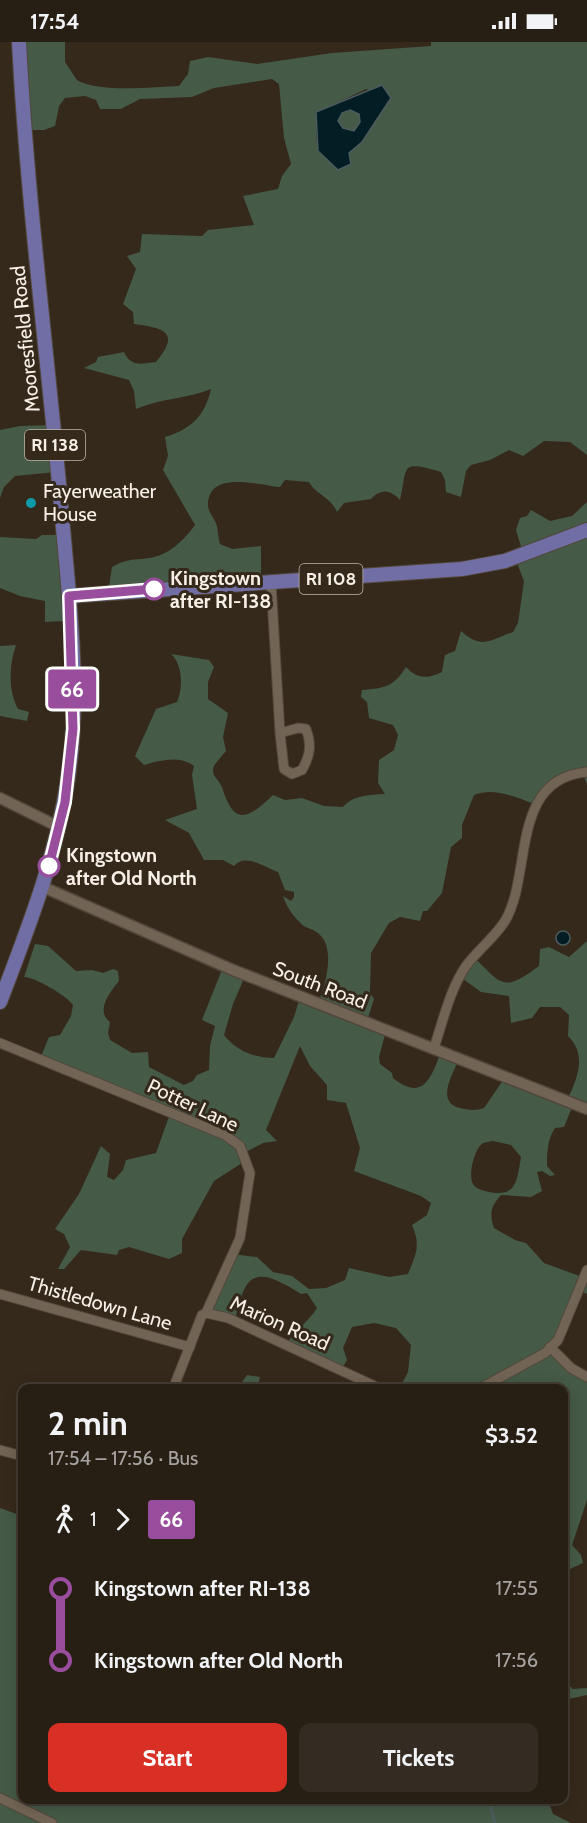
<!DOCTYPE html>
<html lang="en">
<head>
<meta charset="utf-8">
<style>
  :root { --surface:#281f14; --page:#342c22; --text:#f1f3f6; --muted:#a5a2a0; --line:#443d34; --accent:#d93025 }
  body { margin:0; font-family:Cabin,sans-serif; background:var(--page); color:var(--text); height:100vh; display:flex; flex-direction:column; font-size:22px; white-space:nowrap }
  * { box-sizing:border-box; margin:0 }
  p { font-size:20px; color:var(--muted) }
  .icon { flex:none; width:33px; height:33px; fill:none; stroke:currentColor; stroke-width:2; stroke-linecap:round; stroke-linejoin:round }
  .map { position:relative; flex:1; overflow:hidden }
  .drawer { position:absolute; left:18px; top:1342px; width:550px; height:420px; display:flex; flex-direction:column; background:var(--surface); border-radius:12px; box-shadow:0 3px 15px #0003,0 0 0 2px var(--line) }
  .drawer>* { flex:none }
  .badge { padding:0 12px; border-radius:4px; font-size:21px; line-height:39px }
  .map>.badge { position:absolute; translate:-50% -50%; box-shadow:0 0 0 3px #fff }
  .legs { display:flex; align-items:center; gap:9px; height:66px; padding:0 30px; font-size:20px }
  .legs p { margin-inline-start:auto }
  .overview { display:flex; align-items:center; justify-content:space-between; height:102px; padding:0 30px }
  h1 { font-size:33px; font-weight:700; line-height:45px }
  .primary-button { display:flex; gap:12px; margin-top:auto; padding:12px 30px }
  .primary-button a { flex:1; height:69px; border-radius:12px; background:var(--accent); color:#fff; font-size:24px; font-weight:700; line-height:69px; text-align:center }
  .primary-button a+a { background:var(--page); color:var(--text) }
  ul { padding:0 30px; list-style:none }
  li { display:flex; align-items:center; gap:21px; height:72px; font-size:22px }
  li i { display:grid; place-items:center; width:9px; height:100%; margin:0 8px; background:currentColor }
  li i::after { content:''; width:15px; height:15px; margin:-8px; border:4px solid; border-radius:50%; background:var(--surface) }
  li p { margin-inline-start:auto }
  li:first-child i { background:linear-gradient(#0000 50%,currentColor 0) }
  li:last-child i { background:linear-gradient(currentColor 50%,#0000 0) }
  .status { display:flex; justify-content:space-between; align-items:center; height:42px; padding:0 30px; background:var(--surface); direction:ltr }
  .status svg { height:16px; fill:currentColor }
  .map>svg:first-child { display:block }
  .green { fill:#455a47; fill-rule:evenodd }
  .water { fill:#021d24; stroke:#4c5c5e; stroke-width:1.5; fill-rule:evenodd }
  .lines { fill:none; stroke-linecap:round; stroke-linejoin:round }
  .stream { stroke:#4c5c5e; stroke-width:3 }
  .minor-casing { stroke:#52473b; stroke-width:11 }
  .tertiary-casing { stroke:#52473b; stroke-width:13 }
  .primary-casing { stroke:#52473b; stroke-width:16 }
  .minor { stroke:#726454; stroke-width:9 }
  .tertiary { stroke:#726454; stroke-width:10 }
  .primary { stroke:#706ea4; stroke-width:14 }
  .line-1-casing { stroke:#fff; stroke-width:14 }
  .line-1 { stroke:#994d9d; stroke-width:9 }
  .culture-dot { fill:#0f9aa8; stroke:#35291b; stroke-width:2 }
  .stop-1-dot { fill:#fff; stroke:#994d9d; stroke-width:3 }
  .labels { text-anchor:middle; stroke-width:6; stroke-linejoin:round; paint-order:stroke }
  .shield { fill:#35291b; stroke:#beb4aa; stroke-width:1.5 }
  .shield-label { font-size:18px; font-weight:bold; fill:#f8f0e7 }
  .street-label { font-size:20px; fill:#f8f0e7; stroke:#35291b }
  .poi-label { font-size:20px; fill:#f8f0e7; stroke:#35291b; text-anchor:start }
  .stop-label { font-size:20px; font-weight:bold; fill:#f8f0e7; stroke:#35291b; text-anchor:start }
</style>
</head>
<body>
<div class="status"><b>17:54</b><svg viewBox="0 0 49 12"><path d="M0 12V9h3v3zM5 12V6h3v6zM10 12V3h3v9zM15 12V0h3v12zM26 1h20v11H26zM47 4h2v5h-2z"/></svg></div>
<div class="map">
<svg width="587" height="1781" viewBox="0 0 587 1781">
  <rect width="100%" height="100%" fill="#35291b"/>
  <path class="green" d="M19,0H65V20L77,38C98,51 153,45 179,44L188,32L190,19L208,15L257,22L332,11L431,4V0H587V413L570,400L544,399L523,414L509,408L490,418L471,423L466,429L461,455L446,450L445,438L441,430C399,418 408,424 400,458C391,448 381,446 371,457L344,461L337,470C331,455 316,453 309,440L285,438L280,445C259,443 209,428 208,462C208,470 212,473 215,479C218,484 218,495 220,502L232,507L261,504V535L108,551L112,525C125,517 133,518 149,516C168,514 184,498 195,483L163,428L168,414L165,395C191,387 205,374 211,347C188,357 160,356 136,367L134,349L129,338L84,326L96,320L98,315L124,310C131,325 141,322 156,320C181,290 164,286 134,282L133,270L123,262L136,227L127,214L140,210L142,192L202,194L208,188L254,183L243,154L278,147L282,134L291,122L284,96L279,42L272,37L214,46L192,55L140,57L121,67H100L96,58L85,54L65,56L59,64L55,84L44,88H27ZM366,47L391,56L362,100L335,123C310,103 318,100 316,71Z
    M351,68L359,72L360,80L354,89L343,86L338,79L342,71Z
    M52,383L56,430L15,434L4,445L0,456V388L20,384Z
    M587,460V743L583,731L563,736L534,762C515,755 494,745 474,753L462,783V796L451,805L442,851L427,869H423L420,879L400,875L389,881L371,911L370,951L374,957L367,979L386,989L379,1015L380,1022L392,1031L393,1036C423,1060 431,1036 441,1010L459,1017C453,1032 435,1060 460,1066C469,1068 475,1069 484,1066L506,1034L567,1058C578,1036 587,1012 568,994L569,973L560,965H540L532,976L511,981L509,954L481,950L463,937L475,916C503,945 505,949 539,924L540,907L549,905L569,915L587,899V1068L573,1063L564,1085L555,1086C547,1098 547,1111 547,1124L555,1133L550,1134L542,1129L537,1130L542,1149L531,1155L501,1153C491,1164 489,1172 494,1186L515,1198L526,1201L544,1221L582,1235L587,1222V1252L580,1249L552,1303L587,1337V1458L572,1503L581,1513L583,1521L570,1527L568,1545L564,1551V1347H399L408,1330L411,1303L396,1286L374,1281L352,1285L343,1306L347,1318L341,1328L286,1303C295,1287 308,1281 317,1266L307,1251L301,1252C257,1224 245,1228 235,1279L206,1271L232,1212L257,1215L273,1230L292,1234L309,1247L326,1246L345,1238L349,1226L389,1235L408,1232C416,1212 421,1203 412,1183L427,1173L431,1161L421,1154L354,1129L360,1106L346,1061L327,1058V1043L310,1024L300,1004L266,1088L277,1099L263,1101L244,1111L245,1119L214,1139L182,1197V1211L169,1217L129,1205L119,1208L117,1213L81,1208L64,1227H58L70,1205L64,1192L55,1187L79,1152L101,1104L110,1112L107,1135L114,1138L123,1128L126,1118L156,1111L170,1072L40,1017L49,995L60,993L71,974L73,963C67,954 35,935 24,935L35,902L48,904L76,929L92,928L103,931L113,927L118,929L119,939C110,950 95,969 110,980L108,991L110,998L132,1011L148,1010L149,1025L184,1043L193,1039L197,1033L209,1028L210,1004L215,984L202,978L223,925L245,934L233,962L224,993C238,1010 253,1015 274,1016L294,975L300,955L319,959C326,942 335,907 320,893C316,888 309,887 304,884C295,877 287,866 283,854L291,859L294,855V850L285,848L278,830C265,825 245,811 234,824L223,818H204L189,791L165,778L197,767L192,733L194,724C180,713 160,718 144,723L135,714L156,667L177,660C183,646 183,623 171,612L209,618L214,625L208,640V657L228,671L223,695L226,709C223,713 217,719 214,724C210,734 219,737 222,745C234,784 247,778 273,753L285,758L302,756L324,764L343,765C353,753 370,753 385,752L378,741L379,718L394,708L398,693L393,683L369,676L367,660L361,655L362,648C386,646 393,645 406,625C417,637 428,637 442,630L445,613L455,609L461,589C482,608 490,598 513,590L518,581L524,539L515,516L523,511L516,488L520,476L527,474L531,468L550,479L572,474ZM493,1099L511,1103L521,1115C517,1136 518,1156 489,1150C484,1149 476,1147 473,1142C468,1133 474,1107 483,1101C486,1100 489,1100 493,1099Z
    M42,493H61L66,579L45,580V559L20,554L0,546V495L36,497Z
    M16,603C9,624 8,647 18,667L29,670L27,679L0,674V604Z
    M247,1333L260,1335L257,1347H237Z
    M0,1466L22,1474V1758H548L553,1772L571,1781H0Z
    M564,1639L573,1647L587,1646V1653L564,1658Z"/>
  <path class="water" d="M382,43L391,56L362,100L349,111L351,122L338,128L318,109L316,70ZM350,68L359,72L360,80L354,89L343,86L338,79L342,71Z
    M556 896a7 7 0 1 1 14 0a7 7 0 1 1-14 0Z"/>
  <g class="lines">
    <path class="stream" d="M489,1758L495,1781"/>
    <g class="minor-casing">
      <path id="minor" d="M271,540L280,691
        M298,686L306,687C312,703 310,714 302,728L292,732L284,727L280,691Z
        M0,1001L225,1093L240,1104L250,1131L240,1196L206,1271
        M434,1006C443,979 450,947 466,924C478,908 495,895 505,879C533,832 509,737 587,730
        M0,1252L190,1305
        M550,1305L571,1326L587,1335
        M173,1347L202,1273L206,1271L228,1276L381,1347
        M479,1347L545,1311L558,1298L587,1228
        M0,1408L22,1414
        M0,1756L52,1781"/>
    </g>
    <g class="tertiary-casing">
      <path id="tertiary" d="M0,756L59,785
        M43,845L233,928L587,1067"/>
    </g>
    <g class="primary-casing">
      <path id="primary" d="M69,554L462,527L505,519L587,488
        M0,960C30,882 60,805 70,721C80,637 68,547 61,463C47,309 27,155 19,0"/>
    </g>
    <use href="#minor" class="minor"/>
    <use href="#tertiary" class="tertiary"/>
    <use href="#primary" class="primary"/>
  </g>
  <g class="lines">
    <g class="line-1-casing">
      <path id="line-1" d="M49,824L65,760L73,687L69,554L154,547"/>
    </g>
    <use href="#line-1" class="line-1"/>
  </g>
  <circle class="culture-dot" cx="31" cy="461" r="6"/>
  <g class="stop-1-dot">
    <circle cx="154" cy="547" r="10"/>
    <circle cx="49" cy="824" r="10"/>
  </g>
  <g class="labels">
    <g class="shield">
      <rect x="25" y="388" width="60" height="30" rx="4.5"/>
      <rect x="299.5" y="522" width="63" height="30" rx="4.5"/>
    </g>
    <g class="shield-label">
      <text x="55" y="409">RI 138</text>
      <text x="331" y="543">RI 108</text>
    </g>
    <g class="street-label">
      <text transform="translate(25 297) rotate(-96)" y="7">Mooresfield Road</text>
      <text transform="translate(320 943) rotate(21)" y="7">South Road</text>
      <text transform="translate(193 1063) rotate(25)" y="7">Potter Lane</text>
      <text transform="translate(100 1261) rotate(16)" y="7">Thistledown Lane</text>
      <text transform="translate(280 1281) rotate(24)" y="7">Marion Road</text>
    </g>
    <g class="poi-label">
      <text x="43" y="456">Fayerweather<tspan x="43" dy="23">House</tspan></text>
    </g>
    <g class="stop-label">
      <text x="170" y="543">Kingstown<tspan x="170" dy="23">after RI-138</tspan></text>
      <text x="66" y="820">Kingstown<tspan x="66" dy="23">after Old North</tspan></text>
    </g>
  </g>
</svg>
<b class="badge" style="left:72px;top:647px;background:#994d9d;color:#fff">66</b>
<section class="drawer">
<div class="overview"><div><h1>2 min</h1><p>17:54 – 17:56 · Bus</p></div><b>$3.52</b></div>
<div class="legs"><svg class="icon" aria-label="walk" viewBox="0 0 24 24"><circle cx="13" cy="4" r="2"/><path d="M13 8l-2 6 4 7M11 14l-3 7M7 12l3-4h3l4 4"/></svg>1<svg class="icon" aria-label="forward" viewBox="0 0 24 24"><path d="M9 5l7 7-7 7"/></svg><b class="badge" style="background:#994d9d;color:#fff">66</b></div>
<ul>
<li><i style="color:#994d9d"></i><b>Kingstown after RI-138</b><p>17:55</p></li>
<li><i style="color:#994d9d"></i><b>Kingstown after Old North</b><p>17:56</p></li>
</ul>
<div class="primary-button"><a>Start</a><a>Tickets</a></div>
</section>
</div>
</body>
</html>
